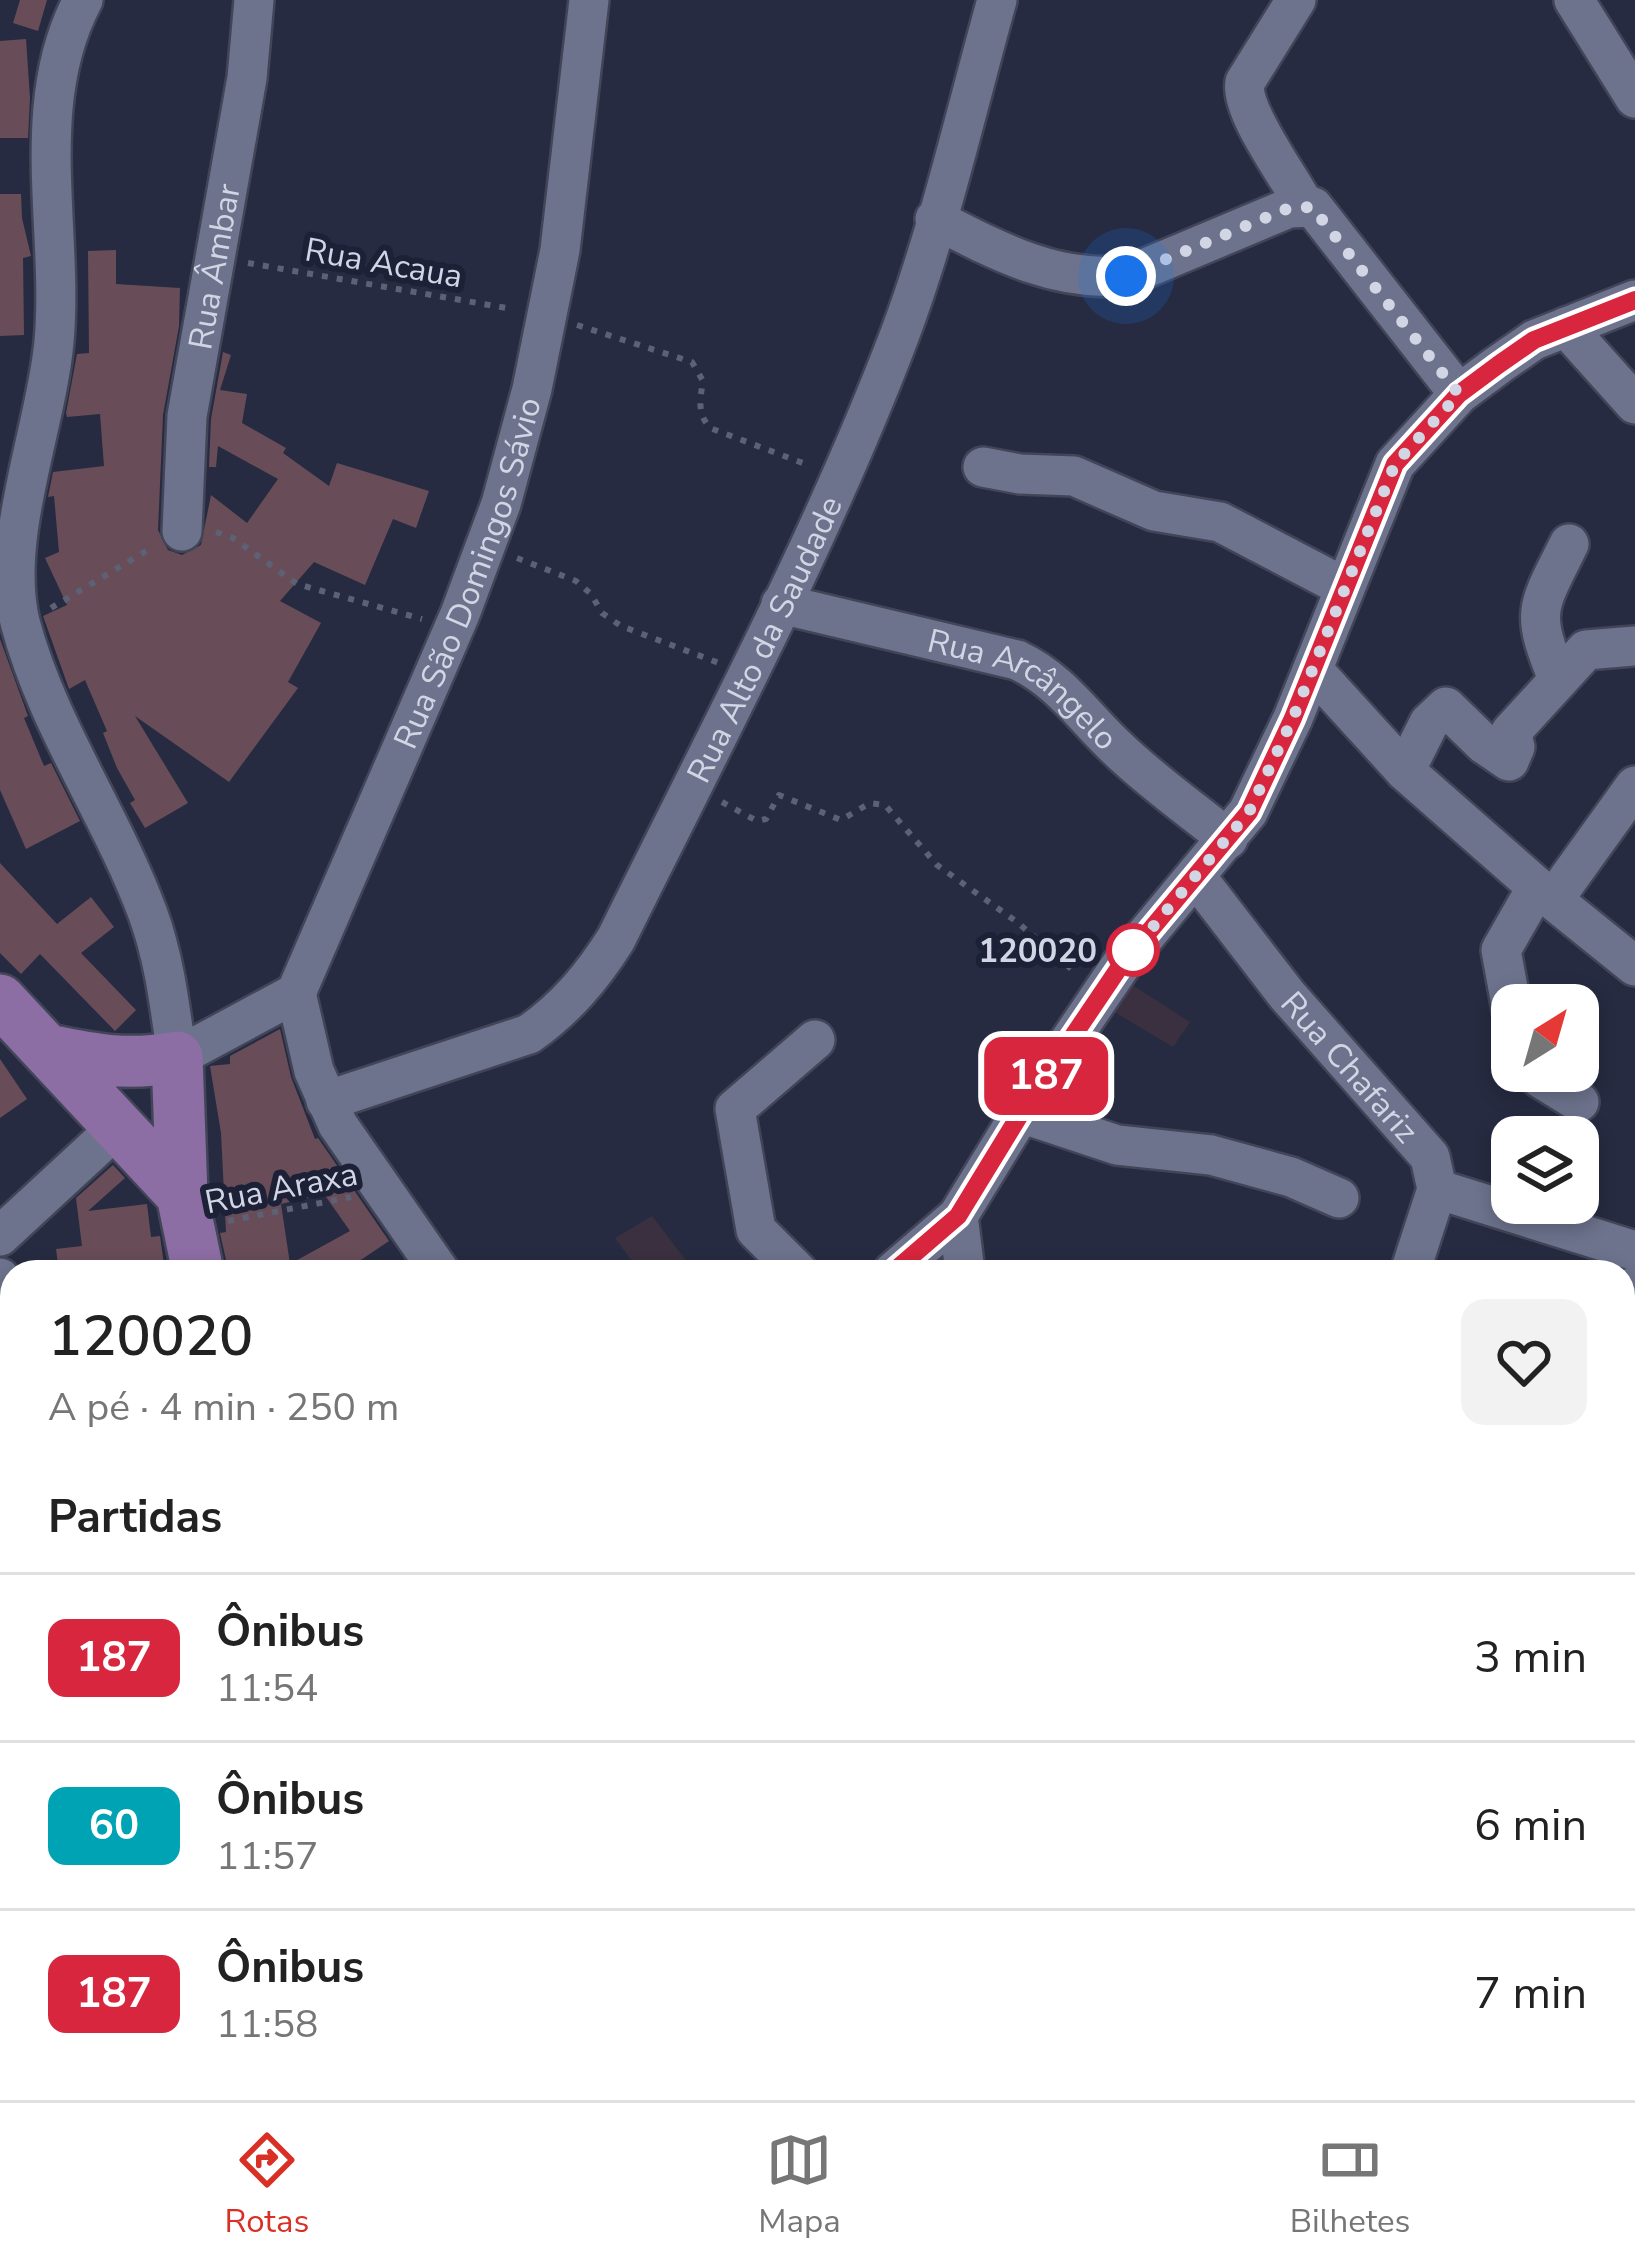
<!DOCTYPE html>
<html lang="pt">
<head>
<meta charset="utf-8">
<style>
  :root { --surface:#fff; --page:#f2f2f2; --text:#222; --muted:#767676; --line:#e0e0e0; --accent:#d93025 }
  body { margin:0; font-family:"Nunito Sans",sans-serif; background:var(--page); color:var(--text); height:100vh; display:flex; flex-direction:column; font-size:45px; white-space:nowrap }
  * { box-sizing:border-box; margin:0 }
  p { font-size:39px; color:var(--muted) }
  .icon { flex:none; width:66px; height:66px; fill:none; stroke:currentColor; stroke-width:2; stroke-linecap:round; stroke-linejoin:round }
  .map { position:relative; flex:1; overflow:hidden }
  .details { position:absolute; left:0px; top:1260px; width:1635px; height:840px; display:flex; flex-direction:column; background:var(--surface); border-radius:36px 36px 0 0; box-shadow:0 6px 18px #0003 }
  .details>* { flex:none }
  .badge { padding:0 24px; border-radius:18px; font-size:42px; line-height:78px }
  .needle { width:78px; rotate:37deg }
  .fabs { position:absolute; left:1491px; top:984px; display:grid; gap:24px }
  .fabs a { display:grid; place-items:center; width:108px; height:108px; border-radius:24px; background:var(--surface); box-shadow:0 6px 18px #0003; font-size:60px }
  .you { position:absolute; width:60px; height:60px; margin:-30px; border:9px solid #fff; border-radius:50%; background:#1a73e8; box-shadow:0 0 0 18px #1a73e833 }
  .map>.badge { position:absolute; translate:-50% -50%; box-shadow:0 0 0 6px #fff }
  h2 { padding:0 48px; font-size:45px; line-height:108px }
  .round { display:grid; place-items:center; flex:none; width:126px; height:126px; border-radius:24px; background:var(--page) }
  .summary { display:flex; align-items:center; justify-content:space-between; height:204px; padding:0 48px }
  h1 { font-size:57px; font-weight:600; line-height:90px }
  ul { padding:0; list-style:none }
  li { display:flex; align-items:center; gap:36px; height:168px; padding:0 48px; border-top:3px solid var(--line) }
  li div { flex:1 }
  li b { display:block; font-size:45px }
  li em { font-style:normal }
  li .badge { min-width:132px; font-weight:700; text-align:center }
  .menu { display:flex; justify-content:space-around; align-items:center; height:168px; border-top:3px solid var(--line); background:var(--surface); font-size:33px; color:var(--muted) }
  .menu a { display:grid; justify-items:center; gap:6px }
  .menu .active { color:var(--accent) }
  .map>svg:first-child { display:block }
  .education { fill:#3a303f }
  .building { fill:#684d59; fill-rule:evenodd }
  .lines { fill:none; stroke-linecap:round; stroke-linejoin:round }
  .minor-casing { stroke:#424558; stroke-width:44 }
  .major-casing { stroke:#424558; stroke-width:56 }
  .path { stroke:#5c6175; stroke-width:6; stroke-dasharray:6 9; stroke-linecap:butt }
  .minor { stroke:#6d738d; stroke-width:39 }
  .major { stroke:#8c6da4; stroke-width:51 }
  .line-casing { stroke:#fff; stroke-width:27 }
  .line { stroke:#d7263d; stroke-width:18 }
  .walk { stroke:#d1d5e4; stroke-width:12; stroke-dasharray:0 21.6 }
  .stop-dot { fill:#fff; stroke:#d7263d; stroke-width:6 }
  .labels { text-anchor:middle; stroke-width:12; stroke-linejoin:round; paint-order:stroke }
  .street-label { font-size:33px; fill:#d1d5e4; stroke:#1d2137 }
  .stop-label { font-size:33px; font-weight:bold; fill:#d1d5e4; stroke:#1d2137; text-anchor:end }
</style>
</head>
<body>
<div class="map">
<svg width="1635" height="2100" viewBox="0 0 1635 2100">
  <rect width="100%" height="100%" fill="#262b41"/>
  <path class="education" d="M1126,981L1190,1022L1173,1047L1106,1007Z
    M652,1216L695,1272H640L615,1238Z"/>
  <path class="building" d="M20,0H47L38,31L13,23Z
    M26,39L30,98L28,138H0V41Z
    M0,194H21L22,218L31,256L23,258L24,335L0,336Z
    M116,250V284L180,288L179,326L163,415L158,530L168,550L182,555L201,545L211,495L247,523L278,479L218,446L216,467H209L211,419L223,352L231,355L220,390L247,394L242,423L286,448L283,453L329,486L337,463L429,491L416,528L393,519L365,585L314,562L280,601L321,623L288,682L298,688L229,782L135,716L188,803L145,828L130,803L135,800L117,768L103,733L107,731L85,680L69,689L43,616L67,605L45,558L59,552L54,496L48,497L53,472L104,466L100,414L67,417L66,413L77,354L89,353L88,251Z
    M0,639L28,716L24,718L44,766L51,763L80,821L26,849L0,790Z
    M0,863L57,924L91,897L114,927L81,953L136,1010L115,1031L40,954L21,974L0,953Z
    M280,1029L291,1077L315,1139L318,1138L389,1241L343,1272H231L229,1260H226L220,1233L226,1232L221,1133L210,1066L230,1064V1056ZM324,1194L350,1231L290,1264L281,1204Z
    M0,1059L27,1099L0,1118Z
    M113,1165L125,1178L88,1211L147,1204L151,1237L160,1236L165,1272H59L56,1249L82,1246L76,1198Z"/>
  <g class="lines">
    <g class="minor-casing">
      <g id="minor">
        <path id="s1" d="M83,0C27,105 64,229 54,342C46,428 0,537 20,622C47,725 111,814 148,914C165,961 170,1008 177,1057L296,993L460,614L501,504L532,389L560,250L589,0"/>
        <path d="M1296,0L1245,82C1239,110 1289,176 1304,205"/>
        <path d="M1574,0L1635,98"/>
        <path d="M935,219C997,251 1054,282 1127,276L1289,208L1313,207L1459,394"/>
        <path d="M1566,327L1635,404"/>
        <path d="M983,467L1020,474L1074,476L1154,511L1220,522L1344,587"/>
        <path id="s2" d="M182,531L187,416L247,78L254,0"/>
        <path id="s3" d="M781,604L1017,660C1060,680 1083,716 1117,748C1151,781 1191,809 1228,839"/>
        <path d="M1313,670L1405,771L1537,887L1635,966"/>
        <path d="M1558,679C1530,610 1537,609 1569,544"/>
        <path d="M1405,771L1429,723L1446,707L1484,744L1509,761L1515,747L1511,732L1586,650L1635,646"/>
        <path id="s4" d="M1197,878L1287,995L1430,1157L1437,1189L1410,1272"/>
        <path d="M1553,900L1635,786"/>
        <path d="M296,993L314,1071L338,1125L440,1272"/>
        <path d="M1512,1010L1501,950L1537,887"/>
        <path d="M1536,1071L1540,1078L1579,1102"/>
        <path id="s5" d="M326,1101L529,1034C566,1008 592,977 616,939C714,740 821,542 900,334C940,227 966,111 997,0"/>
        <path d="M1021,1113L1117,1145L1211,1155L1291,1177L1339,1198"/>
        <path d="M1437,1189L1635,1251"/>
        <path d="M958,1216L965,1272"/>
        <path d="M0,1236L119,1126"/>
        <path d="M798,1272L756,1230L735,1109L815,1040"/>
        <path d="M893,1272L958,1216L1021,1113L1121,965L1248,812L1293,718L1395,464L1459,394L1498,365L1534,340L1635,300"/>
        <path d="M0,1278L12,1297"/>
        <path d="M1623,1321L1635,1286"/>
        <path d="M0,1634L12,1636"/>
        <path d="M1623,1646H1635"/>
        <path d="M1623,1898L1635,1939"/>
        <path d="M13,2088L34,2100"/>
        <path d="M1328,2088V2100"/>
        <path d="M1030,2095V2088"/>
        <path d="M182,2100L210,2088"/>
        <path d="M1124,2100L1128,2088"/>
      </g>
    </g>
    <g class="major-casing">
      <path id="major" d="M0,1000L182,1195
        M48,1050C97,1060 127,1066 177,1057L182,1195L198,1272
        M0,1722L12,1717
        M889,2088L900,2100"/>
    </g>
    <path class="path" d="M248,263L512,309
      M577,325L692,362L703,381C700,400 697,413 710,428L808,465
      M216,532L233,538L297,584L422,619
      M517,558L576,581L591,594L602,613L621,626L719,663
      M51,608L153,547
      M722,802L757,821L766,819L779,795L841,820L870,803L885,805L937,865L1017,922L1076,973
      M228,1221L351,1197
      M741,2100L756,2088"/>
    <use href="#minor" class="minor"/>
    <use href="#major" class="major"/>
  </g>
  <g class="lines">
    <g class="line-casing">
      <path id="line" d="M893,1272L958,1216L1021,1113L1121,965L1249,812L1293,718L1395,464L1459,394L1498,365L1534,340L1635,300"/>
    </g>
    <use href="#line" class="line"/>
    <path class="walk" d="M1126,276L1289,208L1312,207L1459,394L1395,464L1293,718L1249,812L1121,965L1133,950"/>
  </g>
  <circle class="stop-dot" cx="1133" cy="950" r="24"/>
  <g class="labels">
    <g class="street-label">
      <text transform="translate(384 262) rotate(10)" y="12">Rua Acaua</text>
      <text dy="12" stroke="none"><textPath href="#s2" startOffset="267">Rua Âmbar</textPath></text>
      <text dy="12" stroke="none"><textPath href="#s1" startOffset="1686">Rua São Domingos Sávio</textPath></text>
      <text dy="12" stroke="none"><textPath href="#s5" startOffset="678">Rua Alto da Saudade</textPath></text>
      <text dy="12" stroke="none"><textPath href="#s3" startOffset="261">Rua Arcângelo</textPath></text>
      <text dy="12" stroke="none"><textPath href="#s4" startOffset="243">Rua Chafariz</textPath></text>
      <text transform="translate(281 1187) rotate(-11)" y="12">Rua Araxa</text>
    </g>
    <g class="stop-label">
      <text x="1097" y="962">120020</text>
    </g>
  </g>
</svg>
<div class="fabs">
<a><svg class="needle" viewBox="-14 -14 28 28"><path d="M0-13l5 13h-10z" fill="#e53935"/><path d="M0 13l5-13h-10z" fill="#767676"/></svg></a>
<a><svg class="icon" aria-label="layers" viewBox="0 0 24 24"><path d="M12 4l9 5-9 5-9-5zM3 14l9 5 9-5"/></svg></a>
</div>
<div class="you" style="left:1126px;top:276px"></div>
<b class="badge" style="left:1046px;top:1076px;background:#d7263d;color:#fff">187</b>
<section class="details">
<div class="summary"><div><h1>120020</h1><p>A pé · 4 min · 250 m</p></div><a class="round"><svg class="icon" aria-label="heart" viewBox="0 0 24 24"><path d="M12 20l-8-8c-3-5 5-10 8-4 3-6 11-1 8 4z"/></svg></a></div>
<h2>Partidas</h2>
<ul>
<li><span class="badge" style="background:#d7263d;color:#fff">187</span><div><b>Ônibus</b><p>11:54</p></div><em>3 min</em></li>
<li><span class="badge" style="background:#00a3b4;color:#fff">60</span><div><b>Ônibus</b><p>11:57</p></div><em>6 min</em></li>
<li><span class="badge" style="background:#d7263d;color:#fff">187</span><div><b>Ônibus</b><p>11:58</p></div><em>7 min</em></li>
</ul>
</section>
</div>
<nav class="menu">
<a class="active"><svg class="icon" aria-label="directions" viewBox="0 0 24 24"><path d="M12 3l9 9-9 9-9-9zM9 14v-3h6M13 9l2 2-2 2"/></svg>Rotas</a>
<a><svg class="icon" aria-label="map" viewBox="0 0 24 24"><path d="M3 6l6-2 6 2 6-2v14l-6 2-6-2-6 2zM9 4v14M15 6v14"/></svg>Mapa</a>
<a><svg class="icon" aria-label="tickets" viewBox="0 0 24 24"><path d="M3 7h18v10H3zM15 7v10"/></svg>Bilhetes</a>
</nav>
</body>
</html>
